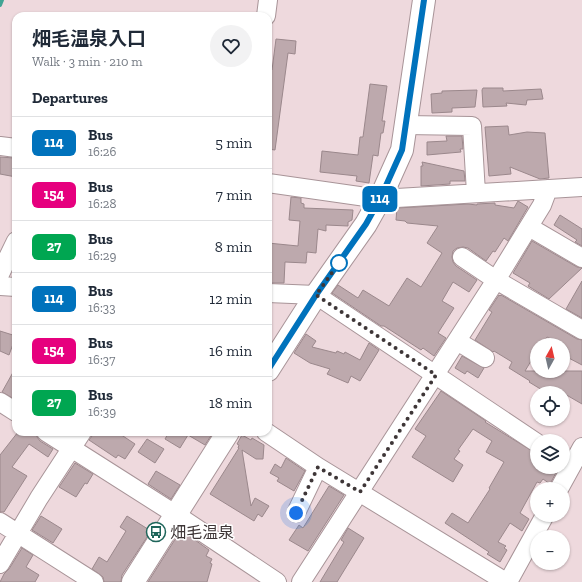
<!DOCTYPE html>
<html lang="en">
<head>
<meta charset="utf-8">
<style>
  :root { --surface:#fff; --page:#f2f2f3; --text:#1f2937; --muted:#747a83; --line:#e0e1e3 }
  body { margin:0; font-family:"Zilla Slab","Noto Sans JP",serif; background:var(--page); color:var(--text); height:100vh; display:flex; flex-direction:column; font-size:15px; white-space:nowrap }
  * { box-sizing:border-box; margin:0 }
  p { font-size:13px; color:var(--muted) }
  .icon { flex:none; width:22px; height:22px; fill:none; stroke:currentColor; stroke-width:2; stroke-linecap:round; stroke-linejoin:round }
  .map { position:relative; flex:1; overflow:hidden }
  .sheet { position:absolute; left:12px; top:12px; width:260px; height:424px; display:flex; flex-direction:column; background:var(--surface); border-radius:12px; box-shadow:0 1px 3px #0004 }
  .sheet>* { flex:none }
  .badge { padding:0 8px; border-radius:6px; font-size:14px; line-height:26px }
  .needle { width:26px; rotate:8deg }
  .buttons { position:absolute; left:530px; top:338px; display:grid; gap:8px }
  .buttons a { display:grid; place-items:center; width:40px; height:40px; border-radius:50%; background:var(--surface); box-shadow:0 1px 3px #0004; font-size:20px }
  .you { position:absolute; width:20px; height:20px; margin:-10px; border:3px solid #fff; border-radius:50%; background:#1a73e8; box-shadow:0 0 0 6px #1a73e833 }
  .map>.badge { position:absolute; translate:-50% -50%; box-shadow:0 0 0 2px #fff }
  h2 { padding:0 20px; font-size:15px; line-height:36px }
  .round { display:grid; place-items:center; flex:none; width:42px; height:42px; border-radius:21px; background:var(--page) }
  .head { display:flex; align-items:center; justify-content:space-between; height:68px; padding:0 20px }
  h1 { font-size:19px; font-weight:700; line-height:30px }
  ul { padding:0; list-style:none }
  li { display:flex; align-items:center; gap:12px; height:52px; padding:0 20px; border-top:1px solid var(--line) }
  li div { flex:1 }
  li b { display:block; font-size:15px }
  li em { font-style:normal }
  li .badge { min-width:44px; font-weight:700; text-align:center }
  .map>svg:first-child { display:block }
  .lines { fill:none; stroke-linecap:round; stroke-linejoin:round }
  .stream { stroke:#41a494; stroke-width:4 }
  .building { fill:#bda9ad; stroke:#9b888c }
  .minor-casing { stroke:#a89498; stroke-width:20 }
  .major-casing { stroke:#a89498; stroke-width:24 }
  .minor { stroke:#fff; stroke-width:18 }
  .major { stroke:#fff; stroke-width:22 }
  .line-casing { stroke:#fff; stroke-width:9 }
  .line { stroke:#0072bc; stroke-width:6 }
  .walk { stroke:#3e3637; stroke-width:4; stroke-dasharray:0 7.2 }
  .stop-dot { fill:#fff; stroke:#0072bc; stroke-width:2 }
  .labels { text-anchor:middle; stroke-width:3; stroke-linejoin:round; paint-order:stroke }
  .poi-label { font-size:16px; fill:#3e3637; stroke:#fff; text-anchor:start }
</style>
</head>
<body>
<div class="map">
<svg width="582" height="582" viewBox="0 0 582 582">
  <rect width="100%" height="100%" fill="#eed9dd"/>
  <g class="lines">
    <path class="stream" d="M0,5L2,0"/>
  </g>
  <path class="building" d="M276,39L296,41L295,54L288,53L275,150L268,149V70H272Z
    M370,84L387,86L382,121H385L383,133H381L378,156L373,155L369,183L356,181L357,176L320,172L322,151L358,155L360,137H363Z
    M483,88H503V91L541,89L543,99L527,100L526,105L506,103L507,106L483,107L482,90Z
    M477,90L475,107L452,108V112L432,113L431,94L442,93V91Z
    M508,126L509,135L527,132L545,133L549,178L540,179L510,167L511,174L489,176L485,127Z
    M446,136H462L463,149H460L461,152L427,155V142L447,141Z
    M0,157L14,158L13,162L16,163V177L0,174Z
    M422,162L464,171L465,181H450V184L421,186V166H423Z
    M291,197L301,198V203L304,204V208L353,210L352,220L348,222V226L326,225V231L318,229L316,253L307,252L306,263L285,262L284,283H268V243L298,246L300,221L289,220Z
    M518,201L528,207L508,241L504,238L495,252L493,251L486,261L468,248L463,247L457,248L453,251L452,257L453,262L456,266L477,280L469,292L453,282L442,301L454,308L438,333L446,338L434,356L423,348L421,350L384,326H381L332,293L338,285L358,298L363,290L389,306L407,278L421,287L442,253L427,243L438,226L407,223L405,221L396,220L397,208L468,204L477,205V204L495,203V205L514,208Z
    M560,215L582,229V246L575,242L577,240L554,225Z
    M532,241L577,267L582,268L549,299L528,286L530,283L513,273Z
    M582,281V318L566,309Z
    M499,295L500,296L501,295L577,339L582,340V365L563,355L567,347L547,337L541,345H537V351L525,371H582V404L563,393H547L529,382L530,381L509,368L512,362L494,351L493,352L475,340L492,312L489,310Z
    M0,331L16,336L9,355L0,351Z
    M306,334L316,341L312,347L336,353L337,351L344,354L345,352L360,360L369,343L379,350L360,381L351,376L348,383L327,374L330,369L310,363L294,353Z
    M462,356L484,368L478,378L467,371L465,374L455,368Z
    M16,367V400L2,392Z
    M441,391L486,421L485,422L537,454V467H559L550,484L543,479L540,483L537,482L520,513L529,519L522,531L510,523L498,542L506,546L504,548L507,550L500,562L487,554L489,552L445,523L452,513L468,523L490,489L489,488L504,462L486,452L492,441L473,429L458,450L460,451L454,459L463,465L453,482L412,457L426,436L415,429Z
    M18,432H36L37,437L40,441L53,449L48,457L29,444L12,467L27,476L4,512H0V455Z
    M95,432H117L135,444L125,459L118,455L116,458L89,440Z
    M169,432H209L212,434L205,445L188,435L180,448L165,439Z
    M242,435L251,440L252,438L264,445L263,459H256L242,450L251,506L255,498L269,506L262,517L258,514L254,521L210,494L239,448H238L239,445L237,444Z
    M147,439L164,449L155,463L138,452Z
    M286,458L305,471L294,491L277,481L279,478L270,473L275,464L281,468Z
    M75,463L93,474L87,484L85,483L76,497L59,487Z
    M156,471L180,485L171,499L148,484Z
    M329,486L344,495L308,551L289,540L299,525L303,528Z
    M41,516L62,529L53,543L32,530Z
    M127,516L151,531L122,575L121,582H104L103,577L92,569L99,557L107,562L126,531L120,527Z
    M348,528L364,538L337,582H320L344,542L341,540Z
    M181,530L209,550L206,556L212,559L210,563L212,564L207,582H148Z
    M22,548L33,555L26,567L39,575L35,582H0L4,574L9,569Z"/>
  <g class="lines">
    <g class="minor-casing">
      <path id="minor" d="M266,16L268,0
        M405,125L472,126L476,193
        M0,146L16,148
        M268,183L380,199L582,187
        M529,227L582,258
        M462,257L496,280L582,330
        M0,274L16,241
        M0,286L16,287
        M268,293L316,295L537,443
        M457,341L485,358
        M0,402L16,412
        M46,432L175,514L277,582
        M266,432L318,467
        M559,489L582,447
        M296,513L318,467L506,582
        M0,522L94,582
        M0,564L39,498L82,432
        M301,582L496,280L542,205L548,189
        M508,582L545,515"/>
    </g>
    <g class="major-casing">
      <path id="major" d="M268,370L316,295L366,224L380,199L402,150L424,0
        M133,582L228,432"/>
    </g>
    <use href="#minor" class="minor"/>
    <use href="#major" class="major"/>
  </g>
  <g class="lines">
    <g class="line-casing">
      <path id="line" d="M268,370L316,295L366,224L380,199L402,150L424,0"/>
    </g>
    <use href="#line" class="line"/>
    <path class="walk" d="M296,513L318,467L360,492L436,375L316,295L339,263"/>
  </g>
  <defs>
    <g id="bus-ring" transform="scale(1)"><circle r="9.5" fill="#fff" stroke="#1e655a" stroke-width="1.5"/><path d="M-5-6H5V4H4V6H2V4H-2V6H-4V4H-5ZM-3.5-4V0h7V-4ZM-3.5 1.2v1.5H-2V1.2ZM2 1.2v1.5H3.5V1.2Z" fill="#1e655a"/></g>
  </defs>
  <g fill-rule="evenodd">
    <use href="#bus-ring" x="156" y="532"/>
  </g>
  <circle class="stop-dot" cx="339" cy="263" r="8"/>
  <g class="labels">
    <g class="poi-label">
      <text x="170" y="538">畑毛温泉</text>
    </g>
  </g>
</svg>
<div class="buttons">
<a><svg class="needle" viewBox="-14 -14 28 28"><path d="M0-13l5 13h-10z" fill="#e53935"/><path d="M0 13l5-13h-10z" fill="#747a83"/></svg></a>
<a><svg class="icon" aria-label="locate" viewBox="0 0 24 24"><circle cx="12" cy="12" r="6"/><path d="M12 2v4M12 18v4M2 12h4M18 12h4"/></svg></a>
<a><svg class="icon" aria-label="layers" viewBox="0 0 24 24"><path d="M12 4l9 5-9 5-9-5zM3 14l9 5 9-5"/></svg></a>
<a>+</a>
<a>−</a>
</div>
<div class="you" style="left:296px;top:513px"></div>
<b class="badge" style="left:380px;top:199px;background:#0072bc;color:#fff">114</b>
<section class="sheet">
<div class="head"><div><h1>畑毛温泉入口</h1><p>Walk · 3 min · 210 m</p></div><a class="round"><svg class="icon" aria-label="heart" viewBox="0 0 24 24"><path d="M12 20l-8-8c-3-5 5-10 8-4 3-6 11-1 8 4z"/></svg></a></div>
<h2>Departures</h2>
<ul>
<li><span class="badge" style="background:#0072bc;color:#fff">114</span><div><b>Bus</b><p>16:26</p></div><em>5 min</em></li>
<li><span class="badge" style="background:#e6007e;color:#fff">154</span><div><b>Bus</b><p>16:28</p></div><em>7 min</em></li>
<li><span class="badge" style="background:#00a651;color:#fff">27</span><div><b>Bus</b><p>16:29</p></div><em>8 min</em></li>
<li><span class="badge" style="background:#0072bc;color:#fff">114</span><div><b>Bus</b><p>16:33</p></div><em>12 min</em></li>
<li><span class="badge" style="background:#e6007e;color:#fff">154</span><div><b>Bus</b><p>16:37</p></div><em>16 min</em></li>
<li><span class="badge" style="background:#00a651;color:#fff">27</span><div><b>Bus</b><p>16:39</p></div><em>18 min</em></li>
</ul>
</section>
</div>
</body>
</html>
